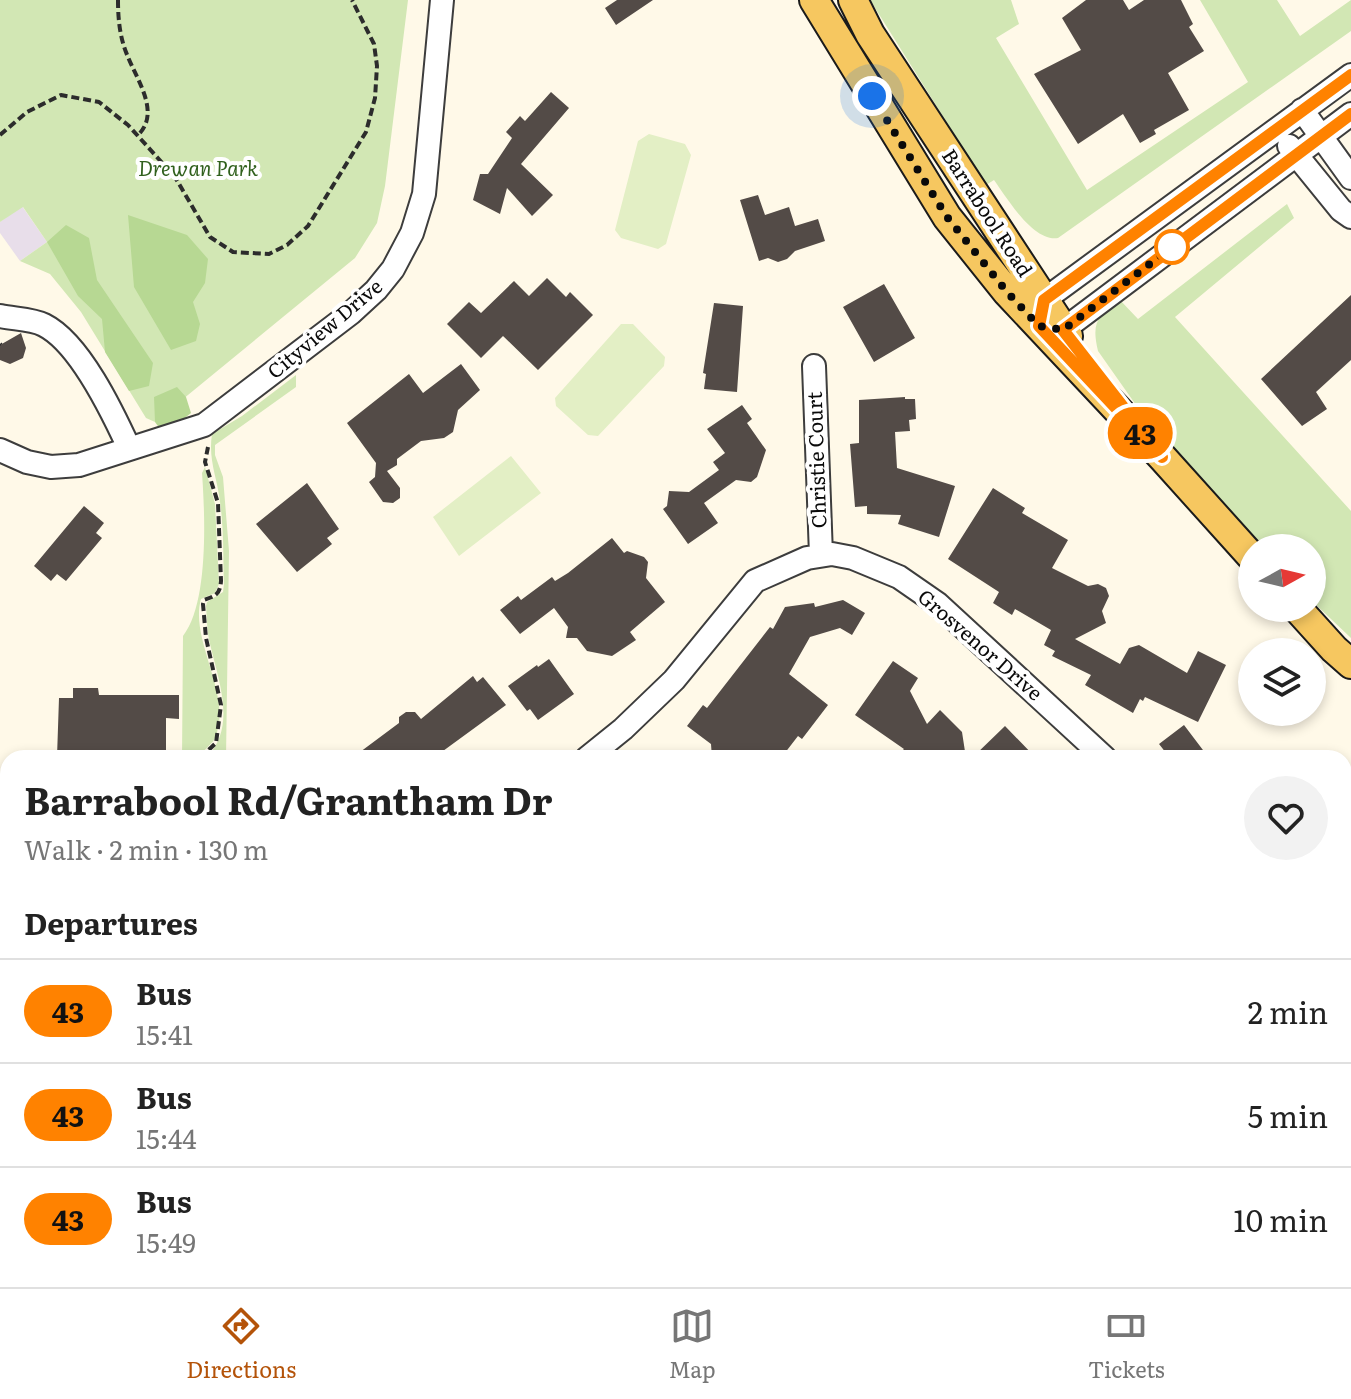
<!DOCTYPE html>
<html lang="en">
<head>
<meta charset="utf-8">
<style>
  :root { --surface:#fff; --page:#f2f2f2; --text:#222; --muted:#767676; --line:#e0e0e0; --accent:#b45309 }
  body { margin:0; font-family:Literata,serif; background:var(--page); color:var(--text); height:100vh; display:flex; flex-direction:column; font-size:30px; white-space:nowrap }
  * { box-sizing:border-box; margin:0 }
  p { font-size:26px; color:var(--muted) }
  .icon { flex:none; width:44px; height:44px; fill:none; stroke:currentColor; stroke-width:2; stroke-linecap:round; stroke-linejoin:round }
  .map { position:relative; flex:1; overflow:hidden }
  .side { position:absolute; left:0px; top:750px; width:1352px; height:538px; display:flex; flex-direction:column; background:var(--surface); border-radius:24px 24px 0 0; box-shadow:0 4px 12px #0003 }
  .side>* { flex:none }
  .badge { padding:0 16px; border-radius:26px; font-size:28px; line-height:52px }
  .needle { width:52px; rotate:82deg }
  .tools { position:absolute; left:1238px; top:534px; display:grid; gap:16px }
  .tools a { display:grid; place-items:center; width:88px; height:88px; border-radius:50%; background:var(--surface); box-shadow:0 4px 12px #0003; font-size:40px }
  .you { position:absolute; width:40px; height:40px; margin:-20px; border:6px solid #fff; border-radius:50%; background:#1a73e8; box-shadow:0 0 0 12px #1a73e833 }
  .map>.badge { position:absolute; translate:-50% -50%; box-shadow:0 0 0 4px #fff }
  h2 { padding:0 24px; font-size:30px; line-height:72px }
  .round { display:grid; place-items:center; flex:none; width:84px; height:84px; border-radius:42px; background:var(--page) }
  .headline { display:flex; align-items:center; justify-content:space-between; height:136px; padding:0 24px }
  h1 { font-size:38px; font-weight:700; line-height:60px }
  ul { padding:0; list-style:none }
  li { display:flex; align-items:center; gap:24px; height:104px; padding:0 24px; border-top:2px solid var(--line) }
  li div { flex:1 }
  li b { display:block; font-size:30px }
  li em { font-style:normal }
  li .badge { min-width:88px; font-weight:700; text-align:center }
  .menu { display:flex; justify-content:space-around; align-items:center; height:112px; border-top:2px solid var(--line); background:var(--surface); font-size:22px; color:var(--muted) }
  .menu a { display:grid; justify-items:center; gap:4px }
  .menu .on { color:var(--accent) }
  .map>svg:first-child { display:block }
  .industrial { fill:#e8deea }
  .green { fill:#d2e7b4 }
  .forest { fill:#b7d893 }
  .pitch { fill:#e3efc5 }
  .building { fill:#534b47 }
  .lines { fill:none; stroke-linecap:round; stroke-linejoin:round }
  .minor-casing { stroke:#3d3d3d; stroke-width:26 }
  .major-casing { stroke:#1b1b1b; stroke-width:32 }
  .path { stroke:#2c2c2c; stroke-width:4; stroke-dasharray:8 4; stroke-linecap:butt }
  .minor { stroke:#fff; stroke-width:22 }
  .major { stroke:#f6c760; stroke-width:28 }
  .line-casing { stroke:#fff; stroke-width:18 }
  .line { stroke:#ff8200; stroke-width:12 }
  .walk { stroke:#0a0a0a; stroke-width:8; stroke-dasharray:0 14.4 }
  .stop-dot { fill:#fff; stroke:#ff8200; stroke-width:4 }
  .labels { text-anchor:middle; stroke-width:8; stroke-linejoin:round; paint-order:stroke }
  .park-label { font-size:20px; font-style:italic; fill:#30601d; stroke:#fff }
  .street-label { font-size:20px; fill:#0a0a0a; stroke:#fff }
</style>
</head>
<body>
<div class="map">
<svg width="1351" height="1287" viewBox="0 0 1351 1287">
  <rect width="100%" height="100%" fill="#fff9e8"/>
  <path class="industrial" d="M22,206L47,242L20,261L0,233V222Z"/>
  <path class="green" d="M0,0H408L385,186L377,223L355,258L155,422L146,418L81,312L50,274L20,261L47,242L23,207L0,222Z
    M870,0H1011L1019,24L996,38L1087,190L1248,82L1200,0H1277L1300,36L1351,0V31L1058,238C1033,242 1007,198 994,180L986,185Z
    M1287,204L1294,218L1175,317L1351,511V638L1312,601V548H1256L1155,432L1098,351C1091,322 1098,316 1119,299L1138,319Z
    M296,375V387L215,445V455L223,477L229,551L226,758H206C237,728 219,682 210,644C207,632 207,619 206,606L207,602L223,592L224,584C223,557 224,529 220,502C217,476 208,460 212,434L242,416Z
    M205,467L215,504L219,584L215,593L201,599C189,641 235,698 214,740C210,746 202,751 198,758H182L183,636C209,603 205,514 202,473Z"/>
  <path class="forest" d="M128,215L187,235L208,259L205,283L193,302L200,324L196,341L171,350L134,287Z
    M66,225L89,238L97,280L153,363L149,386L129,391L105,352L102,319L78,296L47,242Z
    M177,387L186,397L191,413L177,424L160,429L155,422L154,397Z"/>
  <path class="pitch" d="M649,134L685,144L691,155L666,244L658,249L621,238L615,230L638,141Z
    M621,324H633L665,357L664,366L598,436L588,435L556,406L555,398Z
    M511,456L541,493L459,556L433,517Z"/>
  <path class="building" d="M617,0H653L616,25L605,8Z
    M1086,0H1123L1129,10L1144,0H1181L1193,24L1189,27L1204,51L1168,73L1189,110L1154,130L1156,134L1140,143L1123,114L1078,144L1034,74L1081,50L1062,18Z
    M551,92L569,108L521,164L553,195L532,216L507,188L500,214L473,200L480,174H488L512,138L506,132L520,116L525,121Z
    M758,195L765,215L789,207L795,226L818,219L825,241L795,251L787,259L778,262L768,258L759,261L740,200Z
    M547,278L566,297L570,292L593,315L538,370L503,336L481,358L447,324L469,302L481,313L514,281L529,296Z
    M884,284L915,338L874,362L843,307Z
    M1351,295V360L1316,392L1327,409L1302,426L1261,379Z
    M714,303L743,306L737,392L704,389L706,374L703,373Z
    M21,333L26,348L23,358L10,364L0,360V345Z
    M461,364L480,390L458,410L453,432L444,438L421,441L397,459V465L387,471L400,488V498L393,503L383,502L369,482L375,477L376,463L347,423L409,374L423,393Z
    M905,397V399H915L916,419L909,420L910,431L895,432L897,468L955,486L939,537L898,524L901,515L867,514V506L855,507L850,444L859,443V400Z
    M742,405L752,419L747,423L766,450L757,477L751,482L736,480L704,503L718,523L688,544L663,509L667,506L669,491L689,492L719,470L713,462L725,453L707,429Z
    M307,483L339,529L327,538L332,544L297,572L256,524Z
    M993,488L1025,508L1022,513L1068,540L1052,568L1088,586L1098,584L1106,588L1109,596L1102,611L1106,623L1075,639L1120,664L1129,648L1139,645L1187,673L1198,651L1226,665L1198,722L1145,697L1143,701L1140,699L1133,713L1085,685L1091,675L1052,656L1055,651L1044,645L1051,630L1015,609L1012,615L993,603L999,592L948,559Z
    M84,506L104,523L96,533L102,538L66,581L57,574L51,581L34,566Z
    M612,538L624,553L627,551L644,557L648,562L646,578L665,602L630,632L636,640L612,656L587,651L577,638H566L568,627L554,608L520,634L500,610L518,596L521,600L552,577L555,581L568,573Z
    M843,600L865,613L852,635L840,628L810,637L789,674L828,705L802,739L798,736L781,758H712L711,744L687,726L703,705L707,708L770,627L773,629L785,607L814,603L815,607Z
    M549,659L574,694L538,720L530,709L527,711L508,686L537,665L538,667Z
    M893,661L918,678L910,691L927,724L940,710L962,732L966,758H895L904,749L855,715Z
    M473,676L477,682L483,677L506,705L443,751L449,758H352L399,723V717L406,712H415L421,719Z
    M73,688H98L99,695H179V719L166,718V757H57L59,698H73Z
    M1184,725L1209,758H1170L1159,744Z
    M1005,726L1036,758H972Z"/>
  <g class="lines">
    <g class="minor-casing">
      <path id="minor" d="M1351,75L1044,300L1039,326L1063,330L1351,114
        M1302,110L1351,178
        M1289,146L1341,210L1351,217
        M0,316C13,319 32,319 44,325C80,343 113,413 129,448
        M814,366L821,555
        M0,450L27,462L51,467L79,465L204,425L351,313L376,290L393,269L412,233L424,194L442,0
        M587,758L623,729L674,680L755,581L807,558L832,554L853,558L899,577L938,604L1105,758
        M0,944L8,946
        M1344,1071L1351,1077
        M64,1287L149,1283L187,1287
        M395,1287L446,1280L497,1287
        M639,1287L644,1280"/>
    </g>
    <g class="major-casing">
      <path id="major" d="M814,0L947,217L1007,292L1162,457L1252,557
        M853,0L870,34L1068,336
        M1297,608L1334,649L1351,664"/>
    </g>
    <path class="path" d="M118,0C118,20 120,39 128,57C137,80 161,113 138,135
      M0,135L27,112L61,95L99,102L128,125L175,177L210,237L233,252L269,254L287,245L308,226L366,132L375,98L377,66L374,44L352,0
      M0,344L1,345
      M200,758L216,743L221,705L206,638L203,604L204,600C216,596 220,594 221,581L218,503L205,462L208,447"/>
    <use href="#minor" class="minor"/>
    <use href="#major" class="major"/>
  </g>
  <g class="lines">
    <g class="line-casing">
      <path id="line" d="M1351,75L1044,300L1039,326L1162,457L1063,330L1351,114"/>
    </g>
    <use href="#line" class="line"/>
    <path class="walk" d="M872,96L947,217L1007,292L1039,326L1063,330L1172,247"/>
  </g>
  <circle class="stop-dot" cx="1172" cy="247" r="16"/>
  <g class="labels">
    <g class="park-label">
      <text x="198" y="176">Drewan Park</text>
    </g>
    <g class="street-label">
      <text transform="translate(987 213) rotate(57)" y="7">Barrabool Road</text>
      <text transform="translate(325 329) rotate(-40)" y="7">Cityview Drive</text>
      <text transform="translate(817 460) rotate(-92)" y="7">Christie Court</text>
      <text transform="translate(980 645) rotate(41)" y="7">Grosvenor Drive</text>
    </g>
  </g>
</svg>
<div class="tools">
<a><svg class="needle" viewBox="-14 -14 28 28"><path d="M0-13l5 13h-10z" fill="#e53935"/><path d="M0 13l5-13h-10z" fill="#767676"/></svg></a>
<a><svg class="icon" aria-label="layers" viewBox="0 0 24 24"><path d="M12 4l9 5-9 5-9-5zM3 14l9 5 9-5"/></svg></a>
</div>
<div class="you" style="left:872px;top:96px"></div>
<b class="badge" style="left:1140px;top:433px;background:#ff8200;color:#111">43</b>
<section class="side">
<div class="headline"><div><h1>Barrabool Rd/Grantham Dr</h1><p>Walk · 2 min · 130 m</p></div><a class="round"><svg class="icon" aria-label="heart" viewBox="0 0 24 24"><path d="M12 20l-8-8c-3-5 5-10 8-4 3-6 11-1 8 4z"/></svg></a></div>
<h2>Departures</h2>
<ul>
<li><span class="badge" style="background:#ff8200;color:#111">43</span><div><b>Bus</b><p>15:41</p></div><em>2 min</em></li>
<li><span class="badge" style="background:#ff8200;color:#111">43</span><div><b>Bus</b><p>15:44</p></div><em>5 min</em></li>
<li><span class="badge" style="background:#ff8200;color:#111">43</span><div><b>Bus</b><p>15:49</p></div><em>10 min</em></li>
</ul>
</section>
</div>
<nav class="menu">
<a class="on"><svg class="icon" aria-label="directions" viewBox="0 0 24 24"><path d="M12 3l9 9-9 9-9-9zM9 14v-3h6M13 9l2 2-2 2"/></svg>Directions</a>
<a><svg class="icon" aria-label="map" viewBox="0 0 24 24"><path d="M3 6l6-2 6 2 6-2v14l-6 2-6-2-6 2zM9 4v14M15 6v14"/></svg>Map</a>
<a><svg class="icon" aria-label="tickets" viewBox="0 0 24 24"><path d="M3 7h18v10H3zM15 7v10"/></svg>Tickets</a>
</nav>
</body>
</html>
